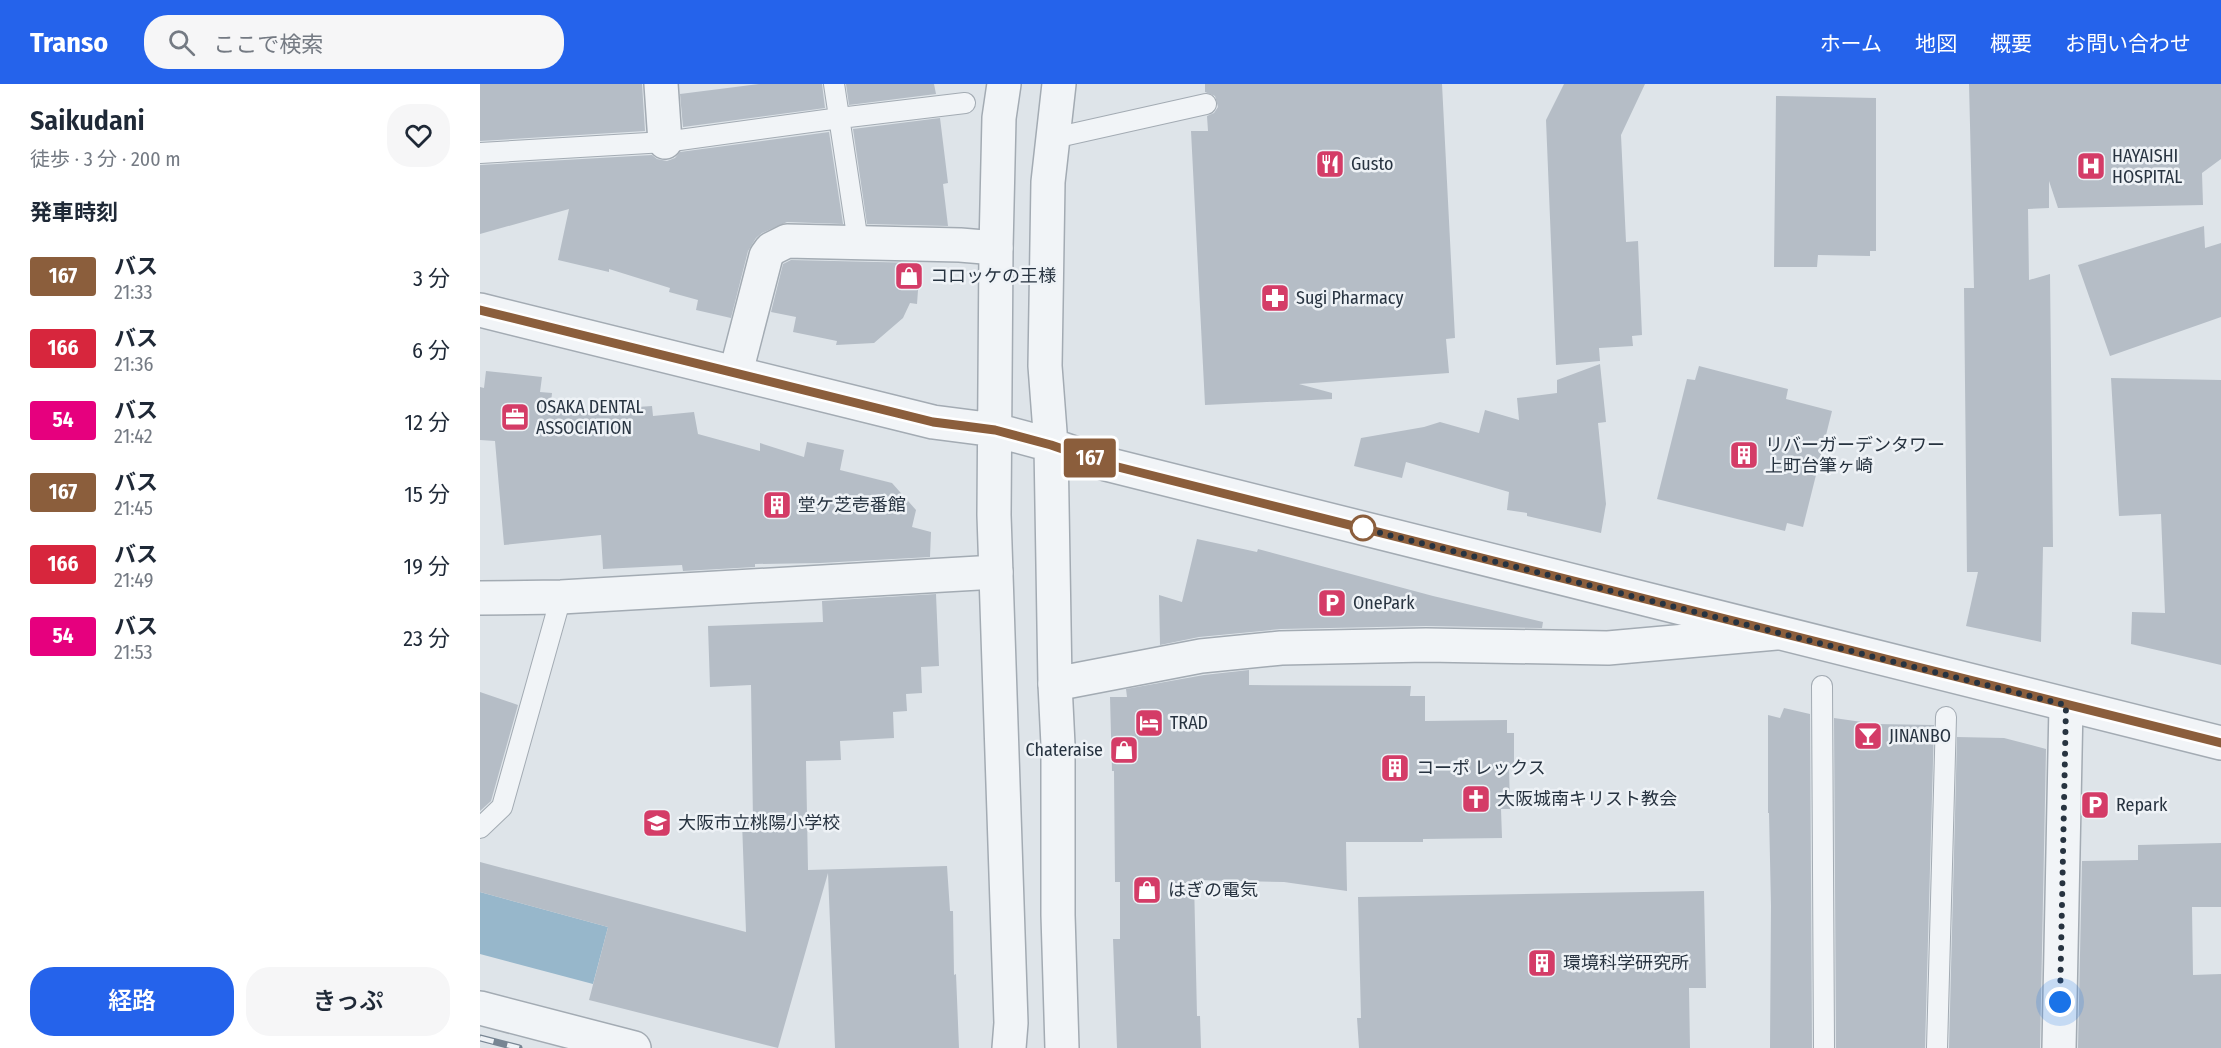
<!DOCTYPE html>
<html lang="ja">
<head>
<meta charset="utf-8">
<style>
  :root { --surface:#fff; --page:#f6f6f7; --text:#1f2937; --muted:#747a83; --accent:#2563eb }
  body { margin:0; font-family:"Fira Sans Condensed","Noto Sans JP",sans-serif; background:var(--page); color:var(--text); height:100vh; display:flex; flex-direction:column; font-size:22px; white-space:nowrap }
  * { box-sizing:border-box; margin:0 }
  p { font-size:20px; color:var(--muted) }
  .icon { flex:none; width:33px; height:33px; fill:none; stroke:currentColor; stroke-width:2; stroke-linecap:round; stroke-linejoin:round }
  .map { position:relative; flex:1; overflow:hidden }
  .panel { display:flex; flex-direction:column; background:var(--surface); width:480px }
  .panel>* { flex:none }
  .badge { padding:0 12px; border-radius:4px; font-size:21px; line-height:39px }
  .you { position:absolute; width:30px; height:30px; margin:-15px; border:4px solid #fff; border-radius:50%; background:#1a73e8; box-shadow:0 0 0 9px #1a73e833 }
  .map>.badge { position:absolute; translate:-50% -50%; box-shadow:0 0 0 3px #fff }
  h2 { padding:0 30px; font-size:22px; line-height:54px }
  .round { display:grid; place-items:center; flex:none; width:63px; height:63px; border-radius:24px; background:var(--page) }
  .head { display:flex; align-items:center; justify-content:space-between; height:102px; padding:0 30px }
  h1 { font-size:28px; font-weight:600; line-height:45px }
  .action { display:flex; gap:12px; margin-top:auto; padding:12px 30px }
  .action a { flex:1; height:69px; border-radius:24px; background:var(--accent); color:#fff; font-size:24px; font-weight:600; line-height:69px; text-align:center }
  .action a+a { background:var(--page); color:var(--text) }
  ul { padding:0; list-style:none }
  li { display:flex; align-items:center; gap:18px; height:72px; padding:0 30px }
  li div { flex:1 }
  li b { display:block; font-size:22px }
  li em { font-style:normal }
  li .badge { min-width:66px; font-weight:700; text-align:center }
  header { display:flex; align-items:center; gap:36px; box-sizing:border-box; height:84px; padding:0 30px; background:var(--accent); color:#fff }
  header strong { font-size:28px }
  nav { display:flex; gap:33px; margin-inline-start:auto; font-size:21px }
  .search { width:420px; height:54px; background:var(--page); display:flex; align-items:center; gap:15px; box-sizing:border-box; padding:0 21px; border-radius:24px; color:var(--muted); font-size:22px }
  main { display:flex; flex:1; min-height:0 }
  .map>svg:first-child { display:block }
  .water { fill:#97b7cb }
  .building { fill:#b5bdc6 }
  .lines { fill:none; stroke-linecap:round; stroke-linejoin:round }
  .service-casing { stroke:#a3abb3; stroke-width:22 }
  .minor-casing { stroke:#a3abb3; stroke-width:36 }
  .tertiary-casing { stroke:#a3abb3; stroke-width:36 }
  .service { stroke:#f1f4f7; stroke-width:20 }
  .minor { stroke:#f1f4f7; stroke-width:33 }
  .tertiary { stroke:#f1f4f7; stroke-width:33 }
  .rail-casing { stroke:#778593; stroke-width:7 }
  .rail { stroke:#eef2f6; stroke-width:4.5; stroke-dasharray:14; stroke-linecap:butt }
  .line-casing { stroke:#fff; stroke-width:14 }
  .line { stroke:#8b5e3c; stroke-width:9 }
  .walk { stroke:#273340; stroke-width:6; stroke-dasharray:0 10.8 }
  .stop-dot { fill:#fff; stroke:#8b5e3c; stroke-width:3 }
  .labels { text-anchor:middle; stroke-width:5; stroke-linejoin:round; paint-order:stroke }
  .poi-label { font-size:18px; fill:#273340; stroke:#eef2f6; text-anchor:start }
</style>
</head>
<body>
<header>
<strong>Transo</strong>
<div class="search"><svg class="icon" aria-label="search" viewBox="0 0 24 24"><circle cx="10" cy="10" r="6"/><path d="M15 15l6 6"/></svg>ここで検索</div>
<nav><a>ホーム</a><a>地図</a><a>概要</a><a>お問い合わせ</a></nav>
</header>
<main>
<section class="panel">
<div class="head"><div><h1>Saikudani</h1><p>徒歩 · 3 分 · 200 m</p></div><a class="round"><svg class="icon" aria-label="heart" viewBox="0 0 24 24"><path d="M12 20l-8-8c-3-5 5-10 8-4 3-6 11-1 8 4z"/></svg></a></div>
<h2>発車時刻</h2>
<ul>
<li><span class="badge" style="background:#8b5e3c;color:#fff">167</span><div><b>バス</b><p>21:33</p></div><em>3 分</em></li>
<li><span class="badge" style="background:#d7263d;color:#fff">166</span><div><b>バス</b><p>21:36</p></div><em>6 分</em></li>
<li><span class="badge" style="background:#e6007e;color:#fff">54</span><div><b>バス</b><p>21:42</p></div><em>12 分</em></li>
<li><span class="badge" style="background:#8b5e3c;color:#fff">167</span><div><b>バス</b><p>21:45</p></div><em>15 分</em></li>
<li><span class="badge" style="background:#d7263d;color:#fff">166</span><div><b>バス</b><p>21:49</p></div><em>19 分</em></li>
<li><span class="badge" style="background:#e6007e;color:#fff">54</span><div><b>バス</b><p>21:53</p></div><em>23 分</em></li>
</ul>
<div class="action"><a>経路</a><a>きっぷ</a></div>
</section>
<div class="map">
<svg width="1741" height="964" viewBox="0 0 1741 964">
  <rect width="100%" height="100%" fill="#dee4e9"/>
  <path class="water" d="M0,808L128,843L113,900L0,870Z"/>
  <path class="building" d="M0,0H162L165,47L0,57Z
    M279,0H342L345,24L203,43L200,10Z
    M366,0H454L456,10L369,21Z
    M725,0H962L975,254L966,255L969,289L819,300L852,309V315L725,321L711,47H728L727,32L734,29L738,23L735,12L725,8Z
    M1084,0H1165L1141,51L1146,158L1158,157L1162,251L1152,252L1153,262L1119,264L1120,277L1076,281L1066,36Z
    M1489,0H1741V75L1722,89L1723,121L1578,124L1569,97V124L1548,125L1549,196L1570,190L1573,463H1563L1561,558L1486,542L1498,488H1487L1484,204H1494Z
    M1296,12L1396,14V167H1390V172L1338,171L1337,183H1294Z
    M460,34L468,99L463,100L468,142L387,140L373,45Z
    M349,48L363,140L307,138L282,149L276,154L268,167L251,234L216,226L218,216L189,208L190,204L129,185V188L78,176L89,125L0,150V81L172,71L177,75L187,77L195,74L200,68Z
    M1724,142L1725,164L1741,159V233L1630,272L1598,181Z
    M311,176L440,179L437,220L430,219L423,234L394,259L356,261L357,257L313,248L316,233L291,228L303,180Z
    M1120,280L1126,338L1118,339L1126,420L1121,449L1047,432V429L1027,426L1029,408L926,378L922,394L874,382L881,354L944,343L960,338L999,349L1005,326L1039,336L1037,314L1077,309V296Z
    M1219,282L1308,305L1306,315L1352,327L1323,443L1307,439L1305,447L1177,415L1207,295L1215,296Z
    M6,287L62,293L60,308L72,309L70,329L172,322L173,332L214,328L218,350L280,367V359L324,373L327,358L364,366L360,386L412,399L436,426L432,443L451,448L450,473L340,479L275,480V483L203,487L202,481L123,485L121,451L24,461L15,357L0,356V303L4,304Z
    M1631,294L1741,296V581L1651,560L1652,528L1685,529L1681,430L1639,432Z
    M717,455L777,468L778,465L953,512L1063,538L1062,544L946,542L801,545L719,553L680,561L679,511L702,518Z
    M456,510L459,582L441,583L442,609L426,610L427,627L413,628L414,654L360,657L361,676L326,677L328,786L467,782L470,827H473L474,891L476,890L479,964H355L348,789L298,964L109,916L128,843L0,808V778L266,848L262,738L273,737L271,601L230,603L228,542L343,538L342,517Z
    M769,586V601L931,602L930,612H945V637L1027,636V649H1034V682H1029L1030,725H1021L1022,754L943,755V758H866L867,807L804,798L714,796L717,932H720L721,964H637L633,855H640V798H635L634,687H632L630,613H647L646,605L724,591Z
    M0,608L38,621L11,717L0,727Z
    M1304,624L1330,630L1332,964H1290L1291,822L1289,729H1288V631L1300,634Z
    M1354,634L1396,640L1454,641L1445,964H1356Z
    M1477,653L1524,654L1566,665L1560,964H1469Z
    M1741,759V823H1712L1713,891L1741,890V964H1598L1602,777L1658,776V761Z
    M1224,807L1226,904H1209L1210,964H879L877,934H881L878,813Z"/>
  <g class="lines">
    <g class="service-casing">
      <path id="service" d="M354,0L378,158
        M574,54L726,20
        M0,69L185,58L360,34L485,19
        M1342,602L1344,964
        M0,744L22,723L81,513
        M1457,964L1466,633"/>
    </g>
    <g class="minor-casing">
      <path id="minor" d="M181,0L185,58
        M256,288L286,172L291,165L307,157L480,161L516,164
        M0,514L81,513L516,488
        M575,600L721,572L801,564L946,561L1128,564L1296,549
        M0,924L154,964
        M1579,964L1586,621"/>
    </g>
    <g class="tertiary-casing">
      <path id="tertiary" d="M524,0L519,34L516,164L514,431L531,939L529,964
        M579,0L568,98L565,282L571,361L575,600L578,661V831L582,964
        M0,226L453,338L515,346L571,361L626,380L1741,659"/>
    </g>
    <use href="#service" class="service"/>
    <use href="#minor" class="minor"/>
    <use href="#tertiary" class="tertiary"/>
    <g class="rail-casing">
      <path id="rail" d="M0,954L39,964"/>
    </g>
    <use href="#rail" class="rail"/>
  </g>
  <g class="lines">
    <g class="line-casing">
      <path id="line" d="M0,226L453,338L515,346L571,361L626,380L1741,659"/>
    </g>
    <use href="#line" class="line"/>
    <path class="walk" d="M883,444H881L1586,621L1580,918"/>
  </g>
  <defs>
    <g id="restaurant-square" transform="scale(1.5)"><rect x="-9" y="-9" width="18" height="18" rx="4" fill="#d43c67" stroke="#eef2f6"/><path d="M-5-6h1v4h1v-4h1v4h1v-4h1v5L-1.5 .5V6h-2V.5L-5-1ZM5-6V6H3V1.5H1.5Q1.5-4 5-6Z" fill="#fff"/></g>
    <g id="hospital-square" transform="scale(1.5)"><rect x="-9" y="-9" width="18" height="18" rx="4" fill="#d43c67" stroke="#eef2f6"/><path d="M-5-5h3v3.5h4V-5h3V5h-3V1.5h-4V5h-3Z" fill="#fff"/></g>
    <g id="shop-square" transform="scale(1.5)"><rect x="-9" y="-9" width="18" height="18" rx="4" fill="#d43c67" stroke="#eef2f6"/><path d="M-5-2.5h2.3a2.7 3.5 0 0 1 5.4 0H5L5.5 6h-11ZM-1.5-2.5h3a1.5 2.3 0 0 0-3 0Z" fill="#fff"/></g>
    <g id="pharmacy-square" transform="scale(1.5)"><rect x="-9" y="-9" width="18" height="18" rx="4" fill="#d43c67" stroke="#eef2f6"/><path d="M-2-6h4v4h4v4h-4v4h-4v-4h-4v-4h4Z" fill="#fff"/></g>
    <g id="office-square" transform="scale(1.5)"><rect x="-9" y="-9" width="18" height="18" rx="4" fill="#d43c67" stroke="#eef2f6"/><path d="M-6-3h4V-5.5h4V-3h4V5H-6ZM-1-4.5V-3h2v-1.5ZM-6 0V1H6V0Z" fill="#fff"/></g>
    <g id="building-square" transform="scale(1.5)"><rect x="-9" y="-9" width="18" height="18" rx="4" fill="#d43c67" stroke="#eef2f6"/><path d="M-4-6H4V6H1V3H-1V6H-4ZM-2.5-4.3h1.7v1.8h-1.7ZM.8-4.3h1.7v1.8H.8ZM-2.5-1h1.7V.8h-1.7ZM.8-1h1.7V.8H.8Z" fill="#fff"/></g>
    <g id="parking-square" transform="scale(1.5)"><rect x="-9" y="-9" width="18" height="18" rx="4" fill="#d43c67" stroke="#eef2f6"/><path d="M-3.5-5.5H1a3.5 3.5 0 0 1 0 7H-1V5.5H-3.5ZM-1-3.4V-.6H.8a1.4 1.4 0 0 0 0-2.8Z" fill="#fff"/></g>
    <g id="hotel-square" transform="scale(1.5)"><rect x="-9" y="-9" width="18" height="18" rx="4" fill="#d43c67" stroke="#eef2f6"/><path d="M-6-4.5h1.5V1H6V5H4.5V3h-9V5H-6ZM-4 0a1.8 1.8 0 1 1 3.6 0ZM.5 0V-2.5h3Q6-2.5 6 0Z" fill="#fff"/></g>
    <g id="bar-square" transform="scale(1.5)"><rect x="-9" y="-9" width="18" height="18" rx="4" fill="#d43c67" stroke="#eef2f6"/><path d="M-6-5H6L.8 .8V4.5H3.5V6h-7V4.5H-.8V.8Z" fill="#fff"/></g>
    <g id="church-square" transform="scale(1.5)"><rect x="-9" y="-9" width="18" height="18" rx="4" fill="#d43c67" stroke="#eef2f6"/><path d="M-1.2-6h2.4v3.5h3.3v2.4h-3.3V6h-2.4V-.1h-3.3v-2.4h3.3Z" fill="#fff"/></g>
    <g id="school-square" transform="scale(1.5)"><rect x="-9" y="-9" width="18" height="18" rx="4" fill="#d43c67" stroke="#eef2f6"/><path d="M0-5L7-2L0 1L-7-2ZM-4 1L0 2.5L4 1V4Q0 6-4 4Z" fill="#fff"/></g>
  </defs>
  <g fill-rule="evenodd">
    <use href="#restaurant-square" x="850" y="80"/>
    <use href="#hospital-square" x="1611" y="82"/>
    <use href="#shop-square" x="429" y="192"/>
    <use href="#pharmacy-square" x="795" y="214"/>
    <use href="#office-square" x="35" y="333"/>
    <use href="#building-square" x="1264" y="371"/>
    <use href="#building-square" x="297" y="421"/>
    <use href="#parking-square" x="852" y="519"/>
    <use href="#hotel-square" x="669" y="639"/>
    <use href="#bar-square" x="1388" y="652"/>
    <use href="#shop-square" x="644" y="666"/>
    <use href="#building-square" x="915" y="684"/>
    <use href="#church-square" x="996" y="715"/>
    <use href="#parking-square" x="1615" y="721"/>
    <use href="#school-square" x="177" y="739"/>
    <use href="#shop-square" x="667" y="806"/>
    <use href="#building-square" x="1062" y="879"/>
  </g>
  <circle class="stop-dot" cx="883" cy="444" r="12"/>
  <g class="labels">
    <g class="poi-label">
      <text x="1632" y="78">HAYAISHI<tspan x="1632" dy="21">HOSPITAL</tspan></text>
      <text x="871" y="86">Gusto</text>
      <text x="450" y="198">コロッケの王様</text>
      <text x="816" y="220">Sugi Pharmacy</text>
      <text x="56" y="329">OSAKA DENTAL<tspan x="56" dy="21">ASSOCIATION</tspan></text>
      <text x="1285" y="367">リバーガーデンタワー<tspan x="1285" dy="21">上町台筆ヶ崎</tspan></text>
      <text x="318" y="427">堂ケ芝壱番館</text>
      <text x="873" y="525">OnePark</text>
      <text x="690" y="645">TRAD</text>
      <text x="1409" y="658">JINANBO</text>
      <text x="623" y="672" text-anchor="end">Chateraise</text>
      <text x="936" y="690">コーポ レックス</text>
      <text x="1017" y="721">大阪城南キリスト教会</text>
      <text x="1636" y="727">Repark</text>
      <text x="198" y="745">大阪市立桃陽小学校</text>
      <text x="688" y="812">はぎの電気</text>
      <text x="1083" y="885">環境科学研究所</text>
    </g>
  </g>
</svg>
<div class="you" style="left:1580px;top:918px"></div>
<b class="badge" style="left:610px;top:374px;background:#8b5e3c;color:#fff">167</b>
</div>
</main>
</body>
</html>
